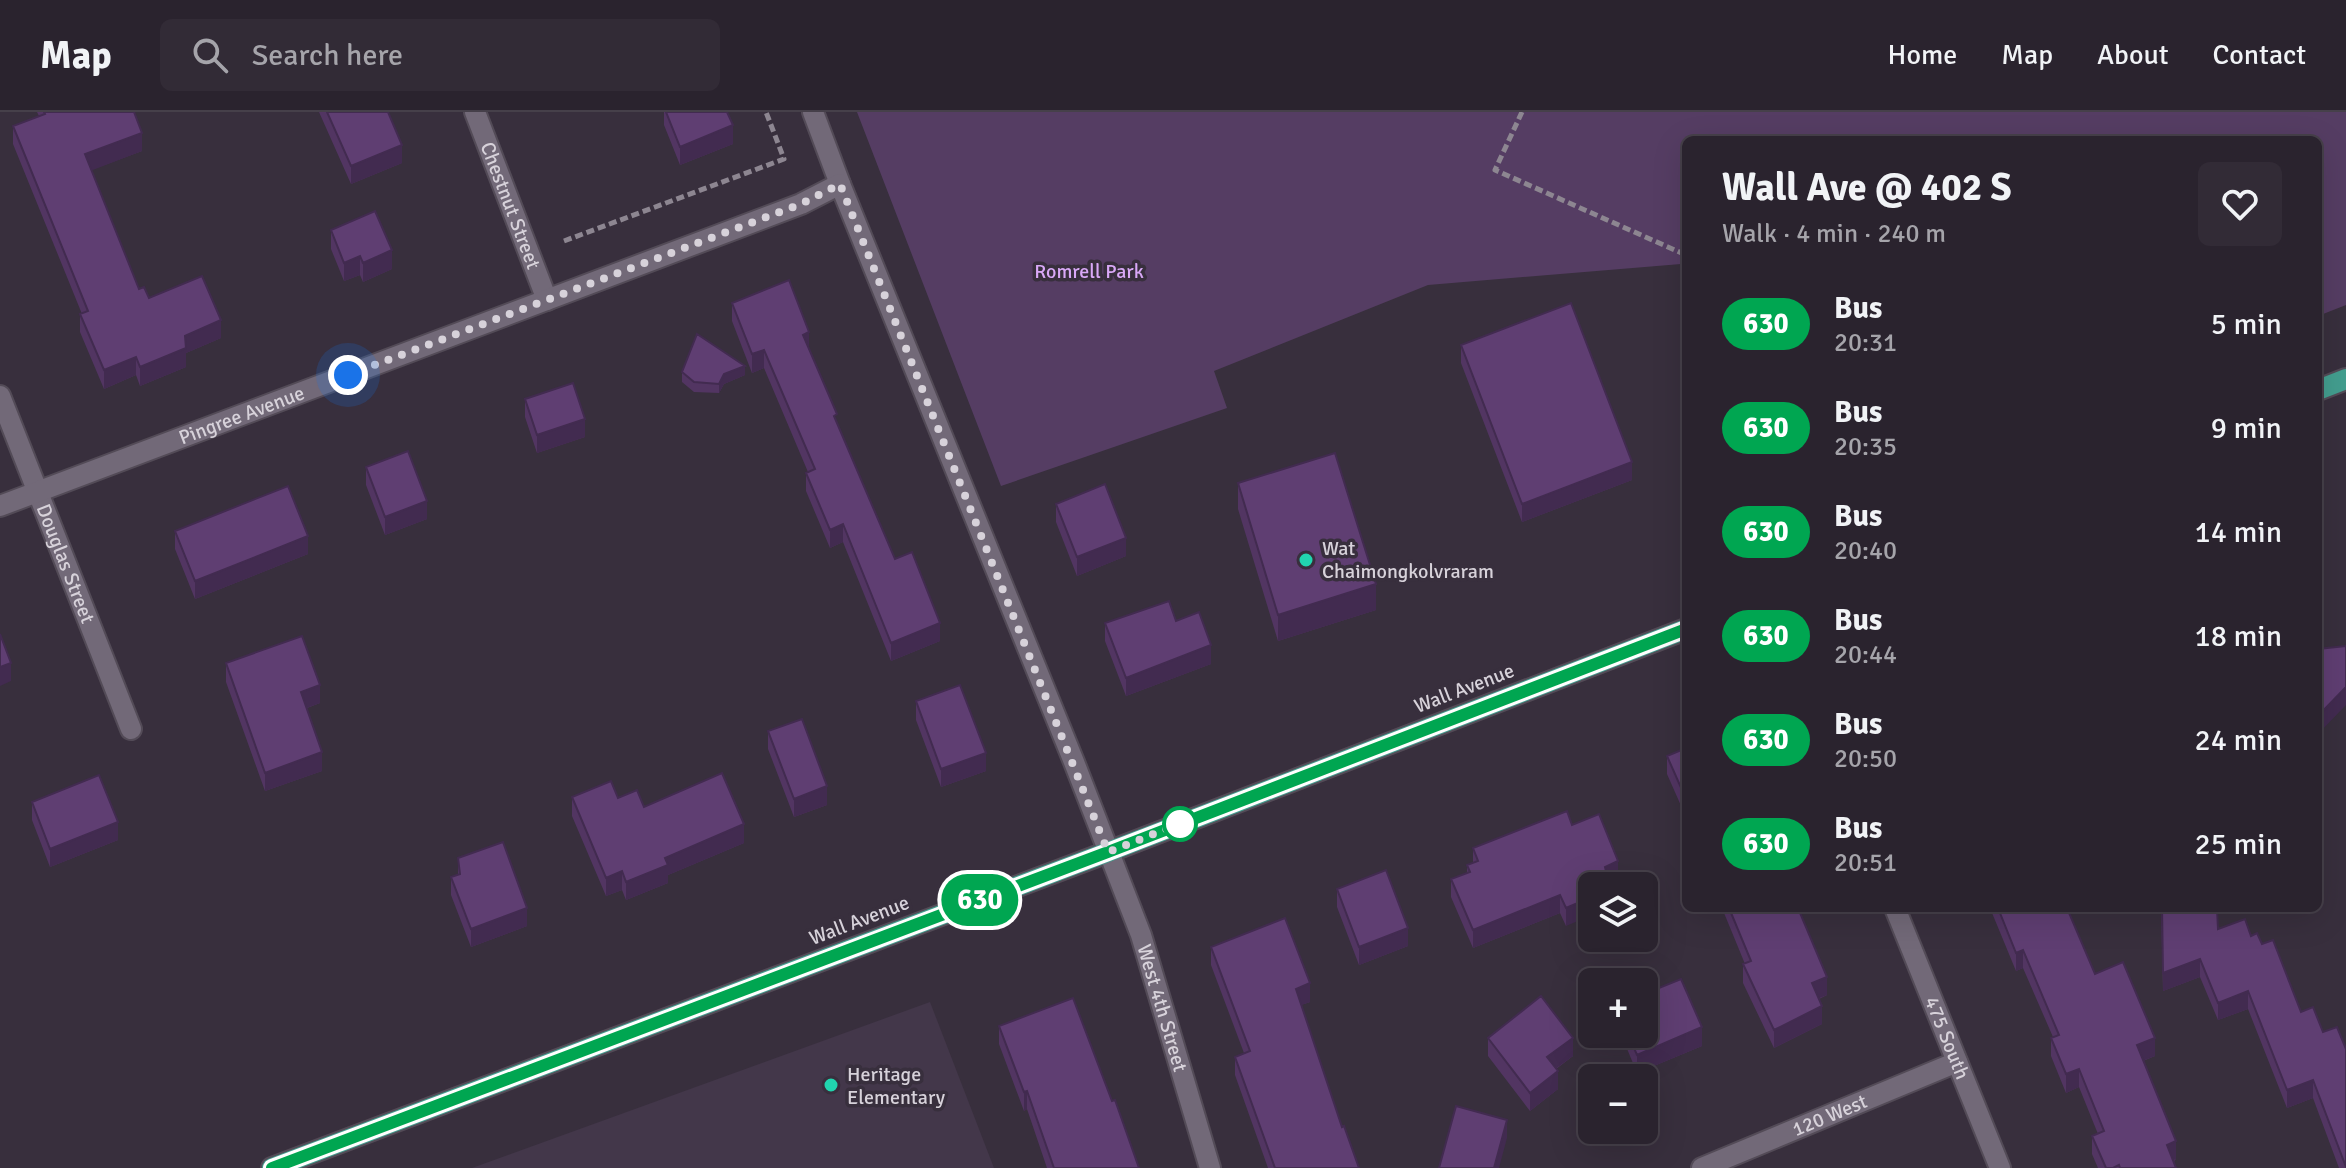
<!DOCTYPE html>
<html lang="en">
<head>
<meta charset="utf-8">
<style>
  :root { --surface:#2a232e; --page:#322b36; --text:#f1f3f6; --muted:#a5a4aa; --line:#46404a }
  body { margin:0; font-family:Signika,sans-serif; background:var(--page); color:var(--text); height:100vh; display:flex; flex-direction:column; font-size:30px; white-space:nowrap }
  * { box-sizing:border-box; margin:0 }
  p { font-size:26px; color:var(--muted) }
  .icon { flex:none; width:44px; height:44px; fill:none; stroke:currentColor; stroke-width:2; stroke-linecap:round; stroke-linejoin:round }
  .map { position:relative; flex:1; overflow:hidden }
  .side { position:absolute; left:1682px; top:24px; width:640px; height:776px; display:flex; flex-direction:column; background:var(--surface); border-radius:12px; box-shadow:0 8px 32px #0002,0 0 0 2px var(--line) }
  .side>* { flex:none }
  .badge { padding:0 16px; border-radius:26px; font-size:28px; line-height:52px }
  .tools { position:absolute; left:1578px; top:760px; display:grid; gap:16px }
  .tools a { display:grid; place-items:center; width:80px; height:80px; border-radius:12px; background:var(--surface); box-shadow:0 8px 32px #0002,0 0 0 2px var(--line); font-size:40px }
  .you { position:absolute; width:40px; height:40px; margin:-20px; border:6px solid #fff; border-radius:50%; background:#1a73e8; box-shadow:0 0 0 12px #1a73e833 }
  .map>.badge { position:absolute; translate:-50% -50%; box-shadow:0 0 0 4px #fff }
  .round { display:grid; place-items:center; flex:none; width:84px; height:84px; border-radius:12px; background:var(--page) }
  .head { display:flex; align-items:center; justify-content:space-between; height:136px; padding:0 40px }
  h1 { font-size:38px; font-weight:800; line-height:60px }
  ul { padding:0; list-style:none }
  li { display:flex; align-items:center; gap:24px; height:104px; padding:0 40px }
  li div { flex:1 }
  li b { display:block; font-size:30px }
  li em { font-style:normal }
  li .badge { min-width:88px; font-weight:700; text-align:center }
  header { display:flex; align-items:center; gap:48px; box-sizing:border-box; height:112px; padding:0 40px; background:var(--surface); border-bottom:2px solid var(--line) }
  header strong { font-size:38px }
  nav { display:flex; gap:44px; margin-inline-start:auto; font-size:28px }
  .search { width:560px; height:72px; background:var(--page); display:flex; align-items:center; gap:20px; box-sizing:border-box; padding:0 28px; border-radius:12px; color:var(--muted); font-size:30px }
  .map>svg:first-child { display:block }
  .built { fill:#43374a }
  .green { fill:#553d63 }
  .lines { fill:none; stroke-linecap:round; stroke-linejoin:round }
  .minor-casing { stroke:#534b57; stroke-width:24 }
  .major-casing { stroke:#534b57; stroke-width:24 }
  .path { stroke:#8d8691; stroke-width:5; stroke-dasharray:8 4; stroke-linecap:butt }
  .minor { stroke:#726978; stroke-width:20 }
  .major { stroke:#439e8f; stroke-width:20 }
  .wall { fill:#523562 }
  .shaded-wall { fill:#422b50 }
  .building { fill:#5f3e72; stroke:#422b50; stroke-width:2 }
  .line-casing { stroke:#fff; stroke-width:18 }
  .line { stroke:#00a651; stroke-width:12 }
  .walk { stroke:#d7d2da; stroke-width:8; stroke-dasharray:0 14.4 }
  .poi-dot { fill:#21d5af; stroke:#382f3d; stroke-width:3 }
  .stop-dot { fill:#fff; stroke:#00a651; stroke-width:4 }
  .labels { text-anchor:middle; stroke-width:7; stroke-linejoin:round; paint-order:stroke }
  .street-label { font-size:20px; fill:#d7d2da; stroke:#382f3d }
  .park-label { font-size:20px; fill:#d9a8f7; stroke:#382f3d }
  .poi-label { font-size:20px; fill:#d7d2da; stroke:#382f3d; text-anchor:start }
</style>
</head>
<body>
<header>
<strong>Map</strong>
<div class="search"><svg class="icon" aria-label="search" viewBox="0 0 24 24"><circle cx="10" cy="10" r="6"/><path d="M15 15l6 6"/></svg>Search here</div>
<nav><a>Home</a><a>Map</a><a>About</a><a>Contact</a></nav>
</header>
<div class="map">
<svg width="2346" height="1056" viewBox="0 0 2346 1056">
  <rect width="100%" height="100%" fill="#382f3d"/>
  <path class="built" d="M930,890L994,1056H472Z"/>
  <path class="green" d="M857,0H2346V193L2318,204V28H1686V165L1681,152L1428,173L1214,259L1227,296L1001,374Z"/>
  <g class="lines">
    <g class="minor-casing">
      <g id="minor">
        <path id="s1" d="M475,0L547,188"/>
        <path id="s2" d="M813,0L840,72L1074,650L1141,823L1210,1056"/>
        <path id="s3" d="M0,284L131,617"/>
        <path id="s4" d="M0,394L801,92L840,72"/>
        <path id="s5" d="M1895,796L2000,1056"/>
        <path id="s6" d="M1702,1056L1957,950"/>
      </g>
    </g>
    <g class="major-casing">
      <path id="major" d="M2318,278L2346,267
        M272,1056L1108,740L1686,517"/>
    </g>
    <path class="path" d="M1522,0L1495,58L1686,143
      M564,129L784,47L766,0"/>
    <use href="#minor" class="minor"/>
    <use href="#major" class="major"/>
  </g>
  <path class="wall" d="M37,0H134L142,39L91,58L139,177L149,186L221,226L186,241V255L140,274L136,263L104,277L80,220V202H82L13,32V14L39,4Z
    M319,0H388L402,51L351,72Z
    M664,0H727L733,32L680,53L664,13Z
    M331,118L392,157L363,170L360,163L344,169L331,137Z
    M732,191L809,238L837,311L895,447L940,529L891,549L843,430L830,436L806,379V361L808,360L764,256L752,261L732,209Z
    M1461,233L1632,368L1522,410L1461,251Z
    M682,260L745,263L724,272L719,281L694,280L682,270Z
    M525,287L585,325L537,341L525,305Z
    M366,355L427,407L385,423L366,373Z
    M1238,371L1376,498L1278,529L1238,397Z
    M1056,392L1126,444L1077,464L1056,410Z
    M175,419L308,442L195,487L175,437Z
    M1176,509L1211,552L1126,584L1105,529V511Z
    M226,551L320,591L307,596L322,659L265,679L226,570Z
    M916,589L986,659L941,675L916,608Z
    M768,619L827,693L794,705L768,637Z
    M1686,636V705L1667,662V644Z
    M572,685L618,686L744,731L668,763V771L626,788L622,778L606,784L572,704Z
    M32,690L118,728L50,755L32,708Z
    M1572,713L1618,767L1606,772V774H1592L1566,814L1560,801L1473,836L1451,785V767L1467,761V753L1473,751V736Z
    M458,746L527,814L471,835L451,783V765L458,762Z
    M1337,777L1408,834L1359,853L1337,795Z
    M1722,796H1798L1827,883L1819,887L1822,912L1774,936L1743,871V852H1745Z
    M1990,796H2067L2095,862L2155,944L2143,949L2176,1047L2174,1049L2176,1056H2098L2092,1042V1024L2098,1022L2079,975L2066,981L2051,944V926L2053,925L2023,856L2016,859Z
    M2161,796L2218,817L2251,824L2257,821L2346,1056H2339L2313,986L2287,996L2248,897L2218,908L2200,865L2163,879Z
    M1211,835L1310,890L1301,893L1342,1015L1359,1056H1268L1235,963V945L1244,941L1211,853Z
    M999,914L1139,1056H1047L1027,997L1024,999L999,932Z
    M1621,922H1644L1702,934L1637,961Z
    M1488,926L1573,944L1556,957L1558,977L1530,999L1488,944Z"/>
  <path class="shaded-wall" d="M733,13V32L680,53V35Z
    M142,21V39L85,61V42Z
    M402,33V51L351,72V54Z
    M392,138V157L363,170V151Z
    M360,144V163L344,169V151Z
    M221,208V226L186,241V255L140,274V255L185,224Z
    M809,220V239L803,223Z
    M764,238V256L752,261V242Z
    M136,245V263L104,277V258Z
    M745,254V263L724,272L719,281V272L724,262Z
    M585,307V325L537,341V323Z
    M1632,350V368L1522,410V392Z
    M427,389V407L385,423V405Z
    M843,412V430L830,436V418Z
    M308,424V442L195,487V469Z
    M1126,426V444L1077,464V445Z
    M1376,472V498L1278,529V503Z
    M940,511V529L891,549V531Z
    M1211,533V552L1126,584V566Z
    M11,551V569L0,574V555Z
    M320,573V591L301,598V580Z
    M2346,575V593L2318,622V604Z
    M322,640V659L265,679V661Z
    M986,641V659L941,675V657Z
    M827,674V693L794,705V687Z
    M118,710V728L50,755V737Z
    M744,712V731L668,763V771L626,788V770L665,746Z
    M1618,749V767L1606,772V774H1592L1591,765L1605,755Z
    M622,759V778L606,784V766Z
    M1560,783V801L1473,836V818Z
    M1592,785V803L1566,814V796Z
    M527,796V814L471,835V817Z
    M1408,816V834L1359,853V835Z
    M2023,838V856L2016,859V841Z
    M2200,847V865L2163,879V861Z
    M1827,865V883L1812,889V871Z
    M1310,871V890L1296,895V877Z
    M2248,879V897L2218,908V891Z
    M1822,894V912L1774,936V918Z
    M1702,915V934L1637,961V943Z
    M1573,926V944L1547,963V945Z
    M2155,926V944L2137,951V933Z
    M2079,957V975L2066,981V962Z
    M1558,959V977L1530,999V981Z
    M2313,968V986L2287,996V978Z
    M1027,979V997L1024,999V980Z
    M1507,1008V1026L1499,1056H1494Z
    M2176,1029V1047L2167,1051V1033Z"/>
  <path class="building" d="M44,0H134L142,21L85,42L139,177L144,175L149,186L202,164L221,208L185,224L186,236L140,255L136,245L104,258L80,202L88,199L13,14L45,2Z
    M327,0H388L402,33L351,54Z
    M666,0H727L733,13L680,35Z
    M375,99L392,138L363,151L360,144L344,151L331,118Z
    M789,168L809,220L803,223L837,302L834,304L895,447L912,440L940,511L891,531L843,412L830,418L806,361L815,357L764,238L752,242L732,191Z
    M1571,191L1632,350L1522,392L1461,233Z
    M697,222L745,254L724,262L719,272L694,270L682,260Z
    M573,271L585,307L537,323L525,287Z
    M408,339L427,389L385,405L366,355Z
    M1335,341L1376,472L1278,503L1238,371Z
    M1105,372L1126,426L1077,445L1056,392Z
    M288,374L308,424L195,469L175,419Z
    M1169,489L1176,509L1199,500L1211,533L1126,566L1105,511Z
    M0,522L11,551L0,555Z
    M302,524L320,573L301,580L322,640L265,661L226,551Z
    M2346,534V575L2318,604V537Z
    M960,573L986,641L941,657L916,589Z
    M802,607L827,674L794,687L768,619Z
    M1686,636V687L1667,644Z
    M722,661L744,712L665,746L668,753L626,770L622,759L606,766L572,685L611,669L618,686L637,678L644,695Z
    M99,663L118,710L50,737L32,690Z
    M1567,699L1572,713L1599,702L1618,749L1605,755L1606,759L1591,765L1594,774H1592V785L1566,796L1560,783L1473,818L1451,767L1470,760L1467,753L1478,749L1473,736Z
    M503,730L527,796L471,817L451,765L460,762L458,746Z
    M1386,758L1408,816L1359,835L1337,777Z
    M1729,796H1798L1827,865L1812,871L1822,894L1774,918L1743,852L1751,849Z
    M1998,796H2067L2095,862L2123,850L2155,926L2137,933L2176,1029L2167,1033L2176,1056H2120L2119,1053L2113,1056H2106L2092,1024L2104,1019L2079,957L2066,962L2051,926L2059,923L2023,838L2016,841Z
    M2162,796H2217L2218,817L2245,807L2251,824L2257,821L2262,832L2273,828L2301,900L2313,895L2323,920L2337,915L2346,937V1055L2313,968L2287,978L2248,879L2218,891L2200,847L2163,861Z
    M1285,806L1310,871L1296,877L1342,1015L1344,1014L1359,1056H1275L1235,945L1250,939L1211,835Z
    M1681,867L1702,915L1637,943L1628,922H1644V882Z
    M1541,884L1573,926L1547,945L1558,959L1530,981L1488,926Z
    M1073,886L1112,989L1115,988L1139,1056H1054L1027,979L1024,980L999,914Z
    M1456,994L1507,1008L1494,1056H1439Z"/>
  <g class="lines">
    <g class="line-casing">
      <path id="line" d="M272,1056L1108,740L1686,517"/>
    </g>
    <use href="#line" class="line"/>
    <path class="walk" d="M348,263L801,92L840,72L1108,740L1192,707L1180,712"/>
  </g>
  <g class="poi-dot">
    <circle cx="1306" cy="448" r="8"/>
    <circle cx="831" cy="973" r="8"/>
  </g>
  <circle class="stop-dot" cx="1180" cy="712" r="16"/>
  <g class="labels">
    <g class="street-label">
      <text dy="7" stroke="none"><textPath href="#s1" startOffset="100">Chestnut Street</textPath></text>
      <text dy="7" stroke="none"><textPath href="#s4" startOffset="258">Pingree Avenue</textPath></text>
      <text dy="7" stroke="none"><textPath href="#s3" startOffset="180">Douglas Street</textPath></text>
      <text transform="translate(1464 576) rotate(-21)" y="7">Wall Avenue</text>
      <text transform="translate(859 808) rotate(-21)" y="7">Wall Avenue</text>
      <text dy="7" stroke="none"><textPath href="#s2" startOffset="962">West 4th Street</textPath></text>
      <text dy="7" stroke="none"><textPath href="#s5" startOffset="140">475 South</textPath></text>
      <text dy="7" stroke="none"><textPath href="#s6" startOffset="138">120 West</textPath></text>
    </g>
    <g class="park-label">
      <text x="1089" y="166">Romrell Park</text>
    </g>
    <g class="poi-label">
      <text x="1322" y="443">Wat<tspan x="1322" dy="23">Chaimongkolvraram</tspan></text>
      <text x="847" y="969">Heritage<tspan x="847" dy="23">Elementary</tspan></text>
    </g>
  </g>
</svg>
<div class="tools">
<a><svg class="icon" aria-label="layers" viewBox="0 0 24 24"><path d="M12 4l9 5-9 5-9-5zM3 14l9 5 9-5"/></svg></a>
<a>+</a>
<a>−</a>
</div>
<div class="you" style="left:348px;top:263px"></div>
<b class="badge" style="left:980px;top:788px;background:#00a651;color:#fff">630</b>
<section class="side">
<div class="head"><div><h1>Wall Ave @ 402 S</h1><p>Walk · 4 min · 240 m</p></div><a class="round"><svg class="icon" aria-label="heart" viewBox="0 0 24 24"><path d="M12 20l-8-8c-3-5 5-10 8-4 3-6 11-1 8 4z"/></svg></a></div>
<ul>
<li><span class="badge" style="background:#00a651;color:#fff">630</span><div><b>Bus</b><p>20:31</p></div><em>5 min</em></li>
<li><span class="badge" style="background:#00a651;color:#fff">630</span><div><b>Bus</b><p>20:35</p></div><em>9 min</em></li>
<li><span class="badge" style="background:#00a651;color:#fff">630</span><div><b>Bus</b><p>20:40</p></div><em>14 min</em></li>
<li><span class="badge" style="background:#00a651;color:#fff">630</span><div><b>Bus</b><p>20:44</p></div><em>18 min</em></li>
<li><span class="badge" style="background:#00a651;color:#fff">630</span><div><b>Bus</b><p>20:50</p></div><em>24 min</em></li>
<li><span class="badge" style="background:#00a651;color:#fff">630</span><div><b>Bus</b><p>20:51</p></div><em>25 min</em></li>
</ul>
</section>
</div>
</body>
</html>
